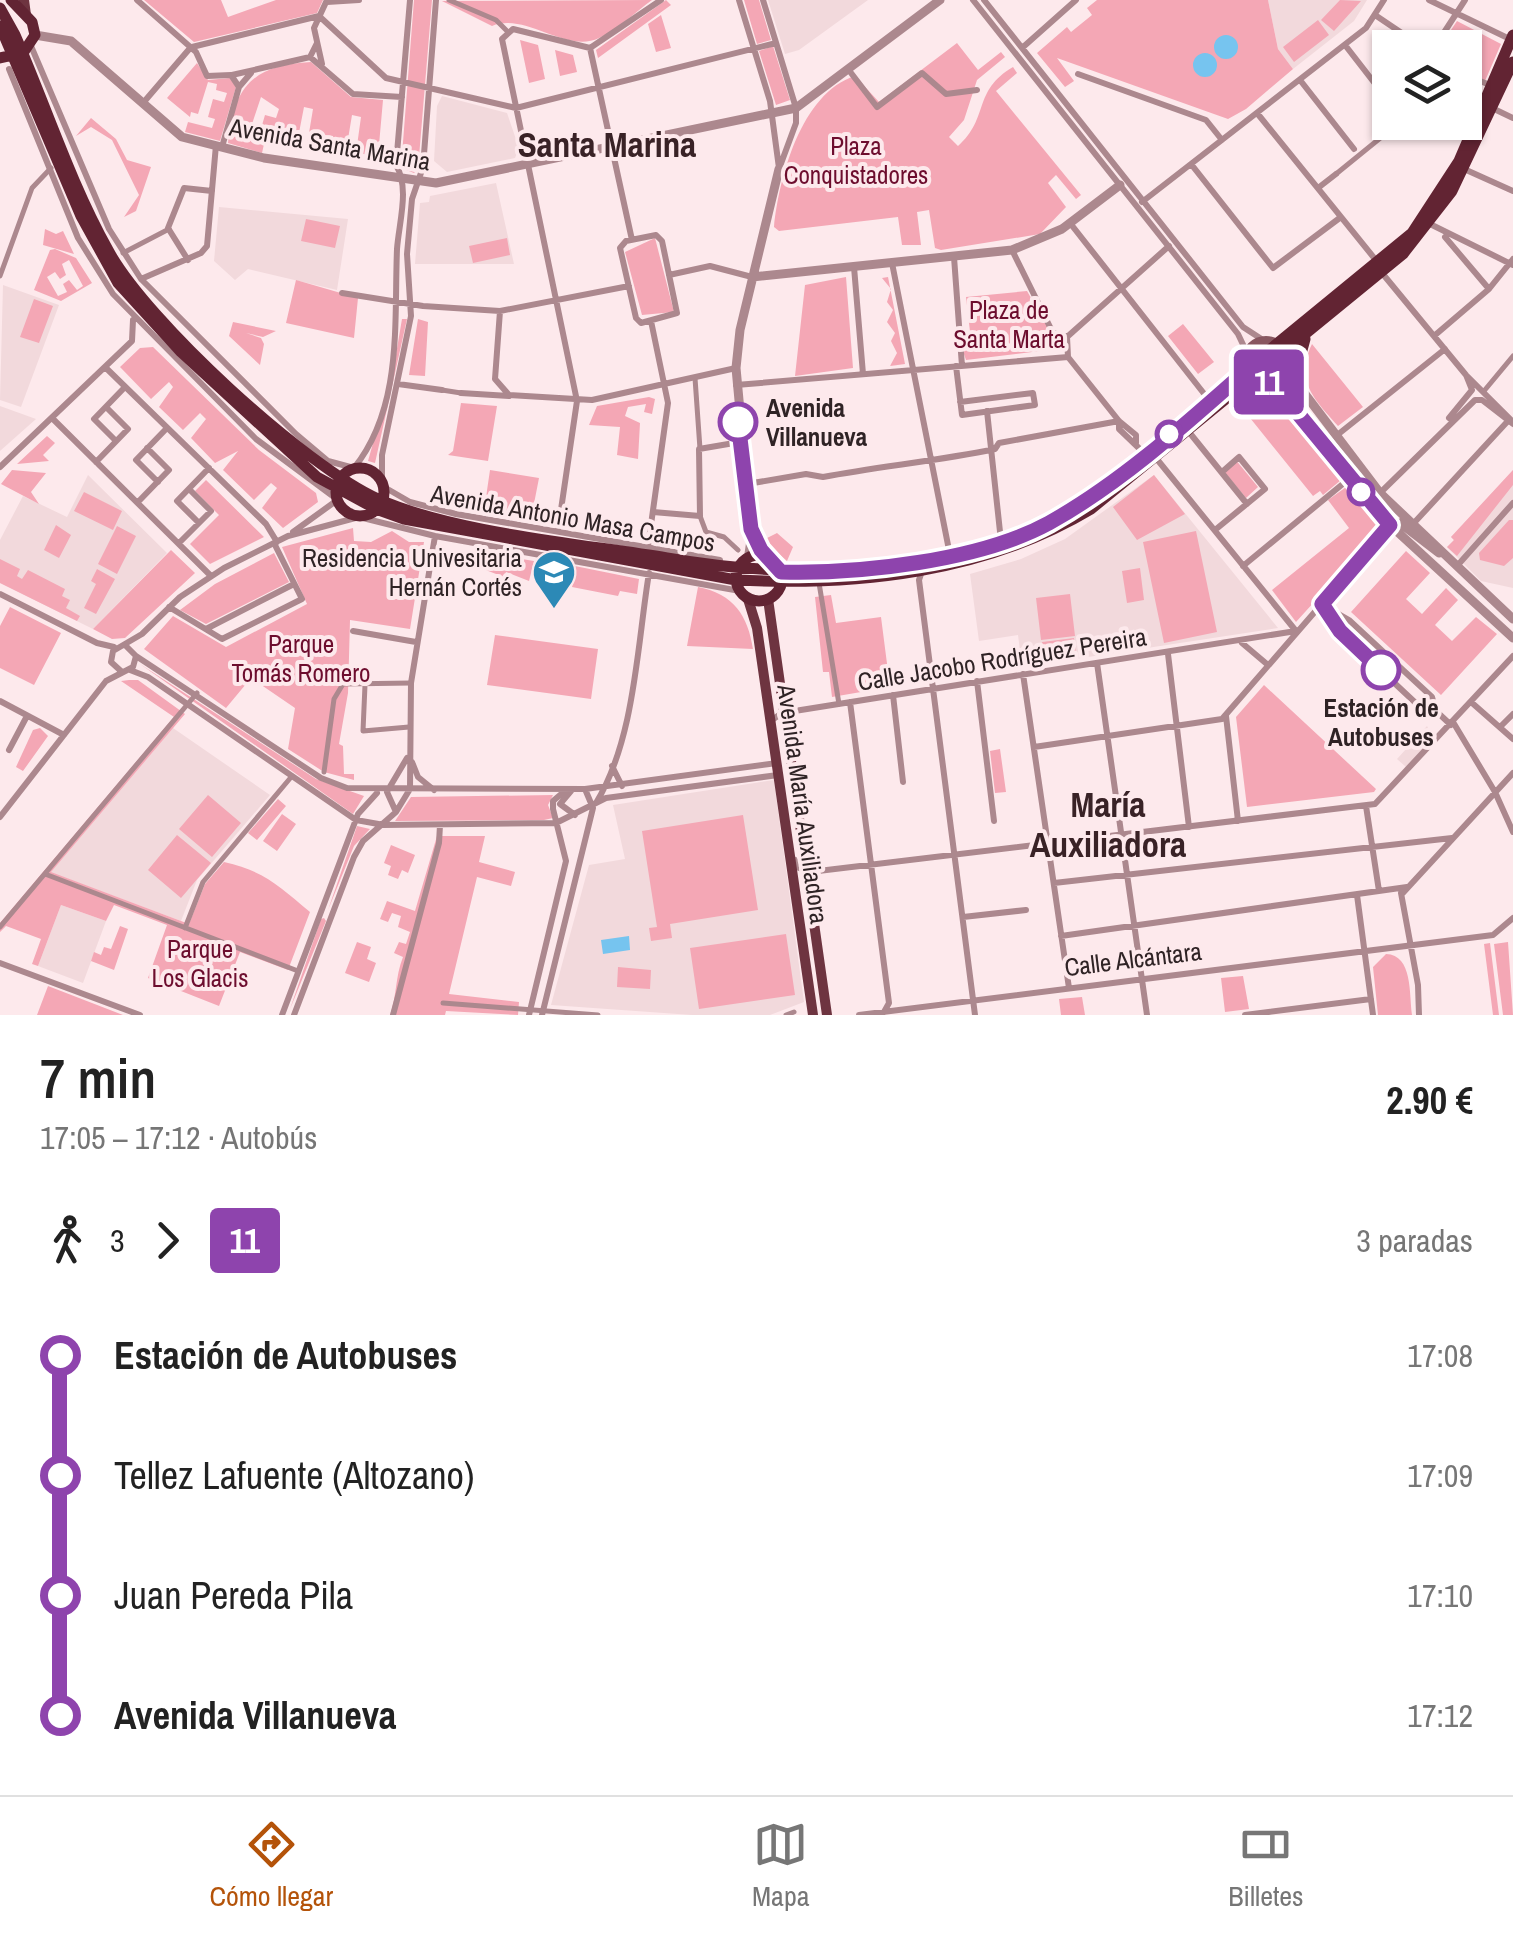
<!DOCTYPE html>
<html lang="es">
<head>
<meta charset="utf-8">
<style>
  :root { --surface:#fff; --page:#f2f2f2; --text:#222; --muted:#767676; --line:#e0e0e0; --accent:#b45309 }
  body { margin:0; font-family:"Archivo Narrow",sans-serif; background:var(--page); color:var(--text); height:100vh; display:flex; flex-direction:column; font-size:38px; white-space:nowrap }
  * { box-sizing:border-box; margin:0 }
  p { font-size:32px; color:var(--muted) }
  .icon { flex:none; width:55px; height:55px; fill:none; stroke:currentColor; stroke-width:2; stroke-linecap:round; stroke-linejoin:round }
  .map { position:relative; height:1015px; overflow:hidden }
  .drawer { display:flex; flex-direction:column; background:var(--surface); flex:1 }
  .drawer>* { flex:none }
  .badge { padding:0 20px; border-radius:8px; font-size:35px; line-height:65px }
  .controls { position:absolute; left:1372px; top:30px; display:grid; gap:20px }
  .controls a { display:grid; place-items:center; width:110px; height:110px; border-radius:0px; background:var(--surface); box-shadow:0 2px 8px #0004; font-size:50px }
  .map>.badge { position:absolute; translate:-50% -50%; box-shadow:0 0 0 5px #fff }
  .legs { display:flex; align-items:center; gap:15px; height:110px; padding:0 40px; font-size:32px }
  .legs p { margin-inline-start:auto }
  .headline { display:flex; align-items:center; justify-content:space-between; height:170px; padding:0 40px }
  h1 { font-size:55px; font-weight:600; line-height:75px }
  ul { padding:0 40px; list-style:none }
  li { display:flex; align-items:center; gap:35px; height:120px; font-size:38px }
  li i { display:grid; place-items:center; width:15px; height:100%; margin:0 12px; background:currentColor }
  li i::after { content:''; width:25px; height:25px; margin:-12px; border:8px solid; border-radius:50%; background:var(--surface) }
  li p { margin-inline-start:auto }
  li:first-child i { background:linear-gradient(#0000 50%,currentColor 0) }
  li:last-child i { background:linear-gradient(currentColor 50%,#0000 0) }
  .tabs { display:flex; justify-content:space-around; align-items:center; height:140px; border-top:2px solid var(--line); background:var(--surface); font-size:28px; color:var(--muted) }
  .tabs a { display:grid; justify-items:center; gap:5px }
  .tabs .active { color:var(--accent) }
  .map>svg:first-child { display:block }
  .built { fill:#f2d9dc }
  .green { fill:#f4a7b5; fill-rule:evenodd }
  .water { fill:#76c4ef }
  .lines { fill:none; stroke-linecap:round; stroke-linejoin:round }
  .pedestrian { stroke:#ac888e; stroke-width:5 }
  .minor { stroke:#ac888e; stroke-width:6 }
  .tertiary { stroke:#ac888e; stroke-width:9 }
  .secondary { stroke:#885760; stroke-width:10 }
  .primary { stroke:#6e3440; stroke-width:10 }
  .trunk { stroke:#622433; stroke-width:11 }
  .line-1-casing { stroke:#fff; stroke-width:22 }
  .line-1 { stroke:#8e44ad; stroke-width:15 }
  .stop-1-dot { fill:#fff; stroke:#8e44ad; stroke-width:5 }
  .labels { text-anchor:middle; stroke-width:8; stroke-linejoin:round; paint-order:stroke }
  .street-label { font-size:25px; fill:#2f2325; stroke:#fde9ec }
  .park-label { font-size:25px; fill:#6d0d2e; stroke:#fde9ec }
  .stop-label { font-size:25px; font-weight:bold; fill:#2f2325; stroke:#fde9ec; text-anchor:start }
  .poi-label { font-size:25px; fill:#2f2325; stroke:#fde9ec; text-anchor:end }
  .district-label { font-size:35px; font-weight:bold; fill:#392226; stroke:#fde9ec }
</style>
</head>
<body>
<div class="map">
<svg width="1513" height="1015" viewBox="0 0 1513 1015">
  <rect width="100%" height="100%" fill="#fde9ec"/>
  <path class="built" d="M768,0H868L799,50L785,54Z
    M1268,0H1367L1354,21L1293,69L1278,49Z
    M442,96L507,113L519,148L515,158L447,172L434,161L437,106Z
    M496,183L514,264H415L420,203L429,202L430,196Z
    M219,207L348,219L337,290L248,269L235,280L214,261Z
    M3,285L59,305L21,407L0,400Z
    M0,406L36,419L0,451Z
    M1513,470V588L1481,581L1447,547L1454,540L1451,537Z
    M88,475L167,553L93,629L0,583V540L23,496L67,517Z
    M1154,475L1278,628L1022,667L1018,635L979,641L970,574L1021,559L1065,539Z
    M1427,726L1433,738L1406,767L1397,759Z
    M173,728L270,795L197,880L181,921L50,872Z
    M774,780L804,1002L770,1015H692L551,1005L589,865L625,859L613,805Z
    M61,905L106,921L83,983L38,966Z"/>
  <path class="green" d="M144,0H221L228,17L276,0H323L317,13L194,42Z
    M414,0H432L418,169L414,173L401,168Z
    M652,0C635,12 618,30 599,38C566,54 526,12 492,26L442,1Z
    M666,0L671,5L598,58L596,50Z
    M744,0H759L771,40L757,44Z
    M1097,0H1268L1278,49L1293,69L1246,109L1228,119L1057,58L1074,81L1065,87L1037,53L1067,27L1071,32L1092,15L1087,8Z
    M1340,0L1361,1L1334,31L1321,20Z
    M661,15L671,48L656,52L648,24Z
    M1318,20L1329,35L1294,62L1283,47Z
    M1457,21L1501,44L1485,81L1465,70V48H1439Z
    M520,40L538,45L545,79L529,83Z
    M957,43L978,70L1001,52L1005,57L977,80L964,120L949,137L958,146C990,118 972,91 1013,67L1017,73L996,91L1081,195L1076,199L1056,175L1048,183L1066,207L1040,234L941,250L935,248L929,210L917,212L921,245H902L898,217L779,231L774,227C779,178 801,93 855,76L879,102Z
    M773,46L790,100L776,105L759,51Z
    M555,50L573,55L577,72L560,76Z
    M311,62L351,97L383,100L378,156L356,153L361,117L352,115L346,151L332,149L333,136L324,135L322,147L307,145L313,109L304,107L297,143L266,138L260,132L265,115L276,118L279,109L261,97L250,130L243,128L241,137L264,144L262,153L228,143C234,87 252,65 311,62Z
    M197,63L208,80L230,78L236,87L220,141L185,132L188,122L212,128L215,119L208,117L213,99L224,102L227,93L216,90L217,84L208,82L198,114L191,112L190,117L167,98Z
    M91,118L116,139L127,160L151,167L136,211L124,217L139,195L112,140L91,127L76,136Z
    M306,219L340,226L335,248L301,241Z
    M45,229L56,234L63,231L74,254L43,245Z
    M507,238L510,255L473,263L469,246Z
    M655,238L674,312L642,315L625,252Z
    M55,249L76,258L92,283L61,301L34,290L50,250ZM69,260L83,286L77,290L69,280L63,284L67,292L58,296L47,277L55,272L60,279L66,275L62,264Z
    M846,277L853,368L795,376L805,285Z
    M888,277L905,364L890,366L897,353L891,341L895,333L887,322L893,310L887,302L891,289L882,278Z
    M296,280L358,298L354,338L286,323Z
    M1027,291L1056,341V349L966,360L963,351L972,349L966,297Z
    M34,299L53,306L39,343L20,337Z
    M402,319H407L375,463L368,461L393,372Z
    M418,319L428,322L425,376L409,375Z
    M233,322L276,331L263,337L246,333L261,338L264,344L260,365L229,336Z
    M1183,324L1214,362L1198,374L1168,336Z
    M1312,344L1363,407L1338,426C1315,400 1294,381 1312,344Z
    M153,347L259,450L316,493L318,502L283,528L262,508L277,488L271,483L254,500L223,470L238,451L215,463L191,438L206,419L200,413L183,430L159,407L173,387L169,382L151,399L120,367L140,348Z
    M1260,393L1284,402L1341,474V480L1323,495L1320,491L1313,496L1238,403Z
    M649,397L655,399L652,414L644,412L646,404L628,407L625,416L640,423L638,459L617,455L620,427L589,425L597,406Z
    M461,403L497,406L488,461L448,455L453,451Z
    M47,436L55,443L43,455L49,461L17,464Z
    M1235,459L1258,487L1246,498L1223,470Z
    M12,470L46,473L31,492L39,504L1,484Z
    M490,470L539,478L531,519L484,511Z
    M1513,470V485L1457,556L1447,547L1454,540L1451,537Z
    M1154,475L1185,514L1137,540L1113,507Z
    M206,480L264,537L210,564L190,544L219,515L195,491Z
    M1349,485L1382,527L1296,622L1272,590L1349,528L1328,500Z
    M84,492L122,511L113,530L74,511Z
    M1509,520H1513V558L1504,566L1480,560L1479,553Z
    M56,525L71,535L59,558L44,550Z
    M117,526L136,536L117,574L98,564Z
    M353,528L354,541L371,542L392,531L409,542H424L410,629L350,620L348,693L339,744L343,746L344,774H354V780L324,772L288,749L295,708L251,678L226,708L144,649L173,616L226,647L307,604L282,547Z
    M1196,531L1217,632L1164,643L1143,542Z
    M777,533L793,547L787,561L763,540Z
    M171,550L195,573L125,638L112,639L93,629Z
    M1406,551L1430,573L1406,599L1422,614L1446,588L1458,600L1435,625L1452,641L1476,617L1497,634L1441,695L1351,612Z
    M274,553L289,582L206,624L180,610L215,584Z
    M486,553L534,561L529,581L506,572L504,577L483,569Z
    M0,559L20,569L17,576L22,579L28,570L65,589L62,596L70,600L66,608L80,616L77,621L0,583Z
    M565,564L639,579L637,594L620,591L618,596L572,587L574,579L564,577Z
    M1140,568L1144,600L1127,603L1122,571Z
    M97,569L115,579L96,614L84,608L96,584L91,581Z
    M698,587C734,594 748,616 753,649L687,646Z
    M1070,594L1075,636L1041,640L1036,598Z
    M831,595L836,623L881,617L890,687L832,697L829,672H823L815,597Z
    M10,607L61,633L34,685L0,668V626Z
    M495,635L598,649L591,699L487,685Z
    M1074,638L1076,654L1044,658L1042,642Z
    M140,664L316,779L364,796L353,814Z
    M129,680H138L185,714L51,872L189,924L205,884L224,862C264,871 279,886 310,912L288,970L240,952L219,1006L148,978L167,925L114,905L106,921L61,905L38,966L32,964L41,939L6,926L0,932V923L174,717L121,681Z
    M1264,685L1376,789L1374,792L1247,807L1236,717Z
    M40,728L48,736L23,771L16,767L33,730Z
    M1000,749L1006,792L995,793L990,751Z
    M208,795L241,823L212,857L179,829Z
    M553,795L548,805L553,818L544,820L395,821L411,797Z
    M278,799L286,806L257,840L248,833Z
    M282,814L296,824L277,851L263,841Z
    M743,815L758,910L670,924L672,938L651,941L649,928L657,927L642,831Z
    M357,826L370,829L354,846L328,910Z
    M177,835L211,863L181,898L148,870Z
    M437,836H485L479,862L515,872L511,886L477,877L449,994L519,1002L518,1015L446,1011L445,1015H390C397,996 395,977 403,957L394,953L399,942L406,944L410,932L398,927L401,916L392,913L388,922L380,919L387,901L415,911Z
    M391,845L415,855L408,873L402,870L398,879L388,875L391,866L384,863Z
    M324,918L326,921L290,1009L321,919Z
    M120,926L128,929L114,970L91,961L94,952L101,955L104,947L111,949Z
    M786,934L795,995L699,1009L690,948Z
    M357,942L371,947L367,959L376,963L369,982L345,973Z
    M1508,942L1513,1015H1503L1494,944Z
    M1490,943L1499,1015H1493L1484,944Z
    M1386,954C1413,955 1409,994 1412,1015H1378L1373,967Z
    M618,967L651,970L650,989L617,987Z
    M1243,976L1249,1009L1225,1012L1221,978Z
    M48,986L123,1015H37Z
    M1082,997L1085,1015H1061L1059,999Z"/>
  <path class="water" d="M1214 47a12 12 0 1 1 24 0a12 12 0 1 1-24 0Z
    M1193 65a12 12 0 1 1 24 0a12 12 0 1 1-24 0Z
    M629,936L630,950L603,954L601,940Z"/>
  <g class="lines">
    <path class="pedestrian" d="M449,0L496,20L507,31
      M1336,174L1400,122
      M123,253L169,229
      M0,276L32,188L51,168
      M695,378L700,449
      M442,390L461,393
      M1484,391L1513,356
      M700,516L706,532L724,537L738,550
      M819,583L839,704
      M365,685L363,731L409,727
      M324,772L334,699L343,684L411,683
      M45,874L298,971
      M0,927L197,693
      M185,928L203,882L292,776
      M443,1003L598,1015
      M786,1015L794,1012"/>
    <path class="minor" d="M137,0L196,52L207,76L231,75L239,87
      M739,0L770,101L779,168
      M763,0L796,108V123L779,169
      M973,0L1238,334L1247,353
      M984,0L1243,327L1263,340
      M1429,0L1512,40
      M327,2L359,0
      M1375,15L1424,48
      M319,16L386,78L516,108L776,43
      M1345,45L1390,103
      M31,46L109,229L141,279L296,434L328,461L354,468C403,407 394,322 397,249C399,222 410,188 396,165L410,0
      M192,47L319,16
      M590,48L632,240
      M1022,48L1076,0
      M1434,48L1465,0
      M310,57L353,94L402,97
      M322,64L314,28L327,0
      M9,69L78,238L113,294L256,439L334,497
      M848,69L877,107L922,73L946,94L977,90
      M1078,74L1206,120L1222,140
      M232,75L310,57L317,43
      M1465,75L1490,85
      M1300,80L1354,149
      M143,103L191,47
      M1492,108L1513,118
      M1257,113L1379,264
      M222,147L239,87L251,73
      M1191,164L1273,268L1341,217
      M1464,169L1513,191
      M1318,188L1336,174
      M1142,202L1366,28L1384,0
      M1070,223L1209,400
      M1430,224L1513,265
      M656,235L662,241L677,313L641,323L636,318L620,248L626,241Z
      M1445,237L1489,289
      M1012,250L1053,333L1067,337
      M954,257L962,366
      M188,260L168,228L184,188L212,191
      M892,263L950,555
      M854,267L863,374
      M1382,273L1466,375L1513,422
      M669,275L710,266L752,277
      M141,279L201,253L207,246L216,145
      M342,293L423,306L500,311L629,286
      M500,311L495,379L509,395L592,400L736,368
      M1434,336L1489,289L1513,259
      M1067,337L1169,246
      M1067,337L1068,357
      M1068,357L1119,421L1136,435V443
      M956,366C958,383 960,399 962,415L1035,405L1033,393L960,402
      M105,367L266,524L277,542
      M398,384L442,390
      M736,385L1068,357
      M461,393L509,396
      M987,411L1001,541
      M52,418L210,575
      M1449,418L1472,390L1466,375
      M1189,432L1247,504
      M1336,436L1445,349
      M116,441L94,419L125,387
      M1156,458L1296,631
      M96,462L128,429L106,407
      M0,467L132,341L133,320
      M382,478V455L411,316L407,254L412,199L423,167L436,0
      M158,482L136,460L167,428
      M747,484L806,474L823,477C881,466 938,461 995,449L999,443L1119,421V429L1145,454
      M384,487L410,502L456,514L720,560
      M1380,493L1475,400H1482L1513,424
      M138,502L169,470L147,448
      M653,512L700,516L699,449L740,442
      M199,523L177,501L209,468
      M1413,524L1507,422
      M751,529L770,558
      M558,530L577,401L502,39L513,29L590,48L661,0
      M1215,530L1265,489L1239,457L1222,472
      M293,532L336,501
      M179,543L211,511L189,489
      M648,546L668,403L651,321
      M747,557L751,530
      M1243,566L1350,478
      M1457,566L1513,503
      M922,571L919,580L975,1015
      M0,594L97,643L114,647
      M1321,604L1349,620L1432,697L1436,711
      M169,607L222,639L302,599L274,543
      M1332,614L1339,631L1421,708L1436,711L1451,725
      M206,629L294,584
      M353,631L416,642
      M1242,643L1268,665
      M1168,654L1189,827
      M136,656L321,778L347,788L585,789L777,763
      M1097,663L1147,1015
      M130,670L148,677L356,820L384,825L556,823L606,798L778,775
      M122,672L111,662L113,651L142,634L180,597L224,568L288,536L359,517L435,536L740,591
      M1023,674L1069,988
      M977,681L994,821
      M893,695L903,782
      M0,701L64,735
      M850,702L889,1003L884,1012
      M1471,702L1513,739
      M1226,716L1238,821
      M772,720L782,713L1296,631
      M1453,722L1495,792L1513,832
      M1500,727L1513,714
      M1034,747L1222,719L1390,525
      M9,750L27,716
      M412,762L418,777L434,790
      M612,766L622,786
      M388,790L407,758
      M571,791L560,804L575,815
      M596,803C635,739 637,646 649,573
      M1366,806L1379,891
      M396,812L410,789L411,683L435,536
      M0,817L106,681L133,667L136,656L126,646
      M795,860L799,868L810,872L1375,804L1513,656
      M1054,883L1452,838
      M1401,893L1418,985L1419,1015
      M1402,894L1513,773
      M1357,895L1373,1015
      M963,917L1026,910
      M1061,936L1407,887
      M0,963L140,1015
      M282,1015L358,814L377,793
      M294,1015L354,857L363,841L396,812L387,792
      M393,1015L439,843L440,825
      M529,1015L566,861L553,809V801L566,790
      M542,1015L593,808L585,789
      M859,1015L1493,935L1513,918
      M1245,1015L1371,999"/>
    <path class="tertiary" d="M35,35L71,41L182,137L264,158L436,183L796,108L940,0
      M752,277L1012,250L1062,229L1120,185
      M1286,369L1380,493L1513,619
      M1272,381L1390,525L1513,638
      M1390,525L1400,523L1439,553
      M751,529L736,368L740,330L779,169"/>
    <path class="secondary" d="M1246 361a20 20 0 1 1 40 0a20 20 0 1 1-40 0Z"/>
    <path class="primary" d="M24,0L26,15
      M748,599L757,628L813,1015
      M768,599L827,1015"/>
    <path class="trunk" d="M0,8L15,35C46,106 70,182 108,250C146,321 305,466 378,499C454,533 583,544 667,558C806,582 961,576 1085,501L1412,233L1459,161L1513,35
      M0,26L81,216L118,283L181,352L317,477L376,509L404,519L736,580C858,586 984,573 1091,509L1403,254L1452,191L1513,62
      M0,58L23,53L35,35L32,22L11,0
      M1293,383L1305,339
      M336 492a24 24 0 1 1 48 0a24 24 0 1 1-48 0Z
      M736 578a23 23 0 1 1 46 0a23 23 0 1 1-46 0Z"/>
  </g>
  <g class="lines">
    <g class="line-1-casing">
      <path id="line-1" d="M738,422L751,529L761,550L781,572C860,574 979,561 1049,523C1121,483 1187,423 1248,369L1254,378L1272,382L1390,525L1322,604L1340,631L1381,670"/>
    </g>
    <use href="#line-1" class="line-1"/>
  </g>
  <defs>
    <g id="university-pin" transform="scale(2.25)"><path d="M0 17L-7.5 6A9.5 9.5 0 1 1 7.5 6Z" fill="#2c89b6" stroke="#fde9ec"/><path d="M0-5L7-2L0 1L-7-2ZM-4 1L0 2.5L4 1V4Q0 6-4 4Z" fill="#fff"/></g>
  </defs>
  <g fill-rule="evenodd">
    <use href="#university-pin" x="554" y="572"/>
  </g>
  <g class="stop-1-dot">
    <circle cx="738" cy="422" r="18"/>
    <circle cx="1169" cy="434" r="12"/>
    <circle cx="1361" cy="492" r="12"/>
    <circle cx="1381" cy="670" r="18"/>
  </g>
  <g class="labels">
    <g class="street-label">
      <text transform="translate(330 144) rotate(10)" y="9">Avenida Santa Marina</text>
      <text transform="translate(573 518) rotate(10)" y="9">Avenida Antonio Masa Campos</text>
      <text transform="translate(1002 659) rotate(-9)" y="9">Calle Jacobo Rodríguez Pereira</text>
      <text transform="translate(803 804) rotate(82)" y="9">Avenida María Auxiliadora</text>
      <text transform="translate(1133 959) rotate(-7)" y="9">Calle Alcántara</text>
    </g>
    <g class="park-label">
      <text x="856" y="155">Plaza<tspan x="856" dy="29">Conquistadores</tspan></text>
      <text x="1009" y="319">Plaza de<tspan x="1009" dy="29">Santa Marta</tspan></text>
      <text x="301" y="653">Parque<tspan x="301" dy="29">Tomás Romero</tspan></text>
      <text x="200" y="958">Parque<tspan x="200" dy="29">Los Glacis</tspan></text>
    </g>
    <g class="stop-label">
      <text x="766" y="417">Avenida<tspan x="766" dy="29">Villanueva</tspan></text>
      <text x="1381" y="717" text-anchor="middle">Estación de<tspan x="1381" dy="29">Autobuses</tspan></text>
    </g>
    <g class="poi-label">
      <text x="522" y="567">Residencia Univesitaria<tspan x="522" dy="29">Hernán Cortés</tspan></text>
    </g>
    <g class="district-label">
      <text x="607" y="157">Santa Marina</text>
      <text x="1108" y="817">María<tspan x="1108" dy="40">Auxiliadora</tspan></text>
    </g>
  </g>
</svg>
<div class="controls">
<a><svg class="icon" aria-label="layers" viewBox="0 0 24 24"><path d="M12 4l9 5-9 5-9-5zM3 14l9 5 9-5"/></svg></a>
</div>
<b class="badge" style="left:1269px;top:382px;background:#8e44ad;color:#fff">11</b>
</div>
<section class="drawer">
<div class="headline"><div><h1>7 min</h1><p>17:05 – 17:12 · Autobús</p></div><b>2.90 €</b></div>
<div class="legs"><svg class="icon" aria-label="walk" viewBox="0 0 24 24"><circle cx="13" cy="4" r="2"/><path d="M13 8l-2 6 4 7M11 14l-3 7M7 12l3-4h3l4 4"/></svg>3<svg class="icon" aria-label="forward" viewBox="0 0 24 24"><path d="M9 5l7 7-7 7"/></svg><b class="badge" style="background:#8e44ad;color:#fff">11</b><p>3 paradas</p></div>
<ul>
<li><i style="color:#8e44ad"></i><b>Estación de Autobuses</b><p>17:08</p></li>
<li><i style="color:#8e44ad"></i><span>Tellez Lafuente (Altozano)</span><p>17:09</p></li>
<li><i style="color:#8e44ad"></i><span>Juan Pereda Pila</span><p>17:10</p></li>
<li><i style="color:#8e44ad"></i><b>Avenida Villanueva</b><p>17:12</p></li>
</ul>
</section>
<nav class="tabs">
<a class="active"><svg class="icon" aria-label="directions" viewBox="0 0 24 24"><path d="M12 3l9 9-9 9-9-9zM9 14v-3h6M13 9l2 2-2 2"/></svg>Cómo llegar</a>
<a><svg class="icon" aria-label="map" viewBox="0 0 24 24"><path d="M3 6l6-2 6 2 6-2v14l-6 2-6-2-6 2zM9 4v14M15 6v14"/></svg>Mapa</a>
<a><svg class="icon" aria-label="tickets" viewBox="0 0 24 24"><path d="M3 7h18v10H3zM15 7v10"/></svg>Billetes</a>
</nav>
</body>
</html>
